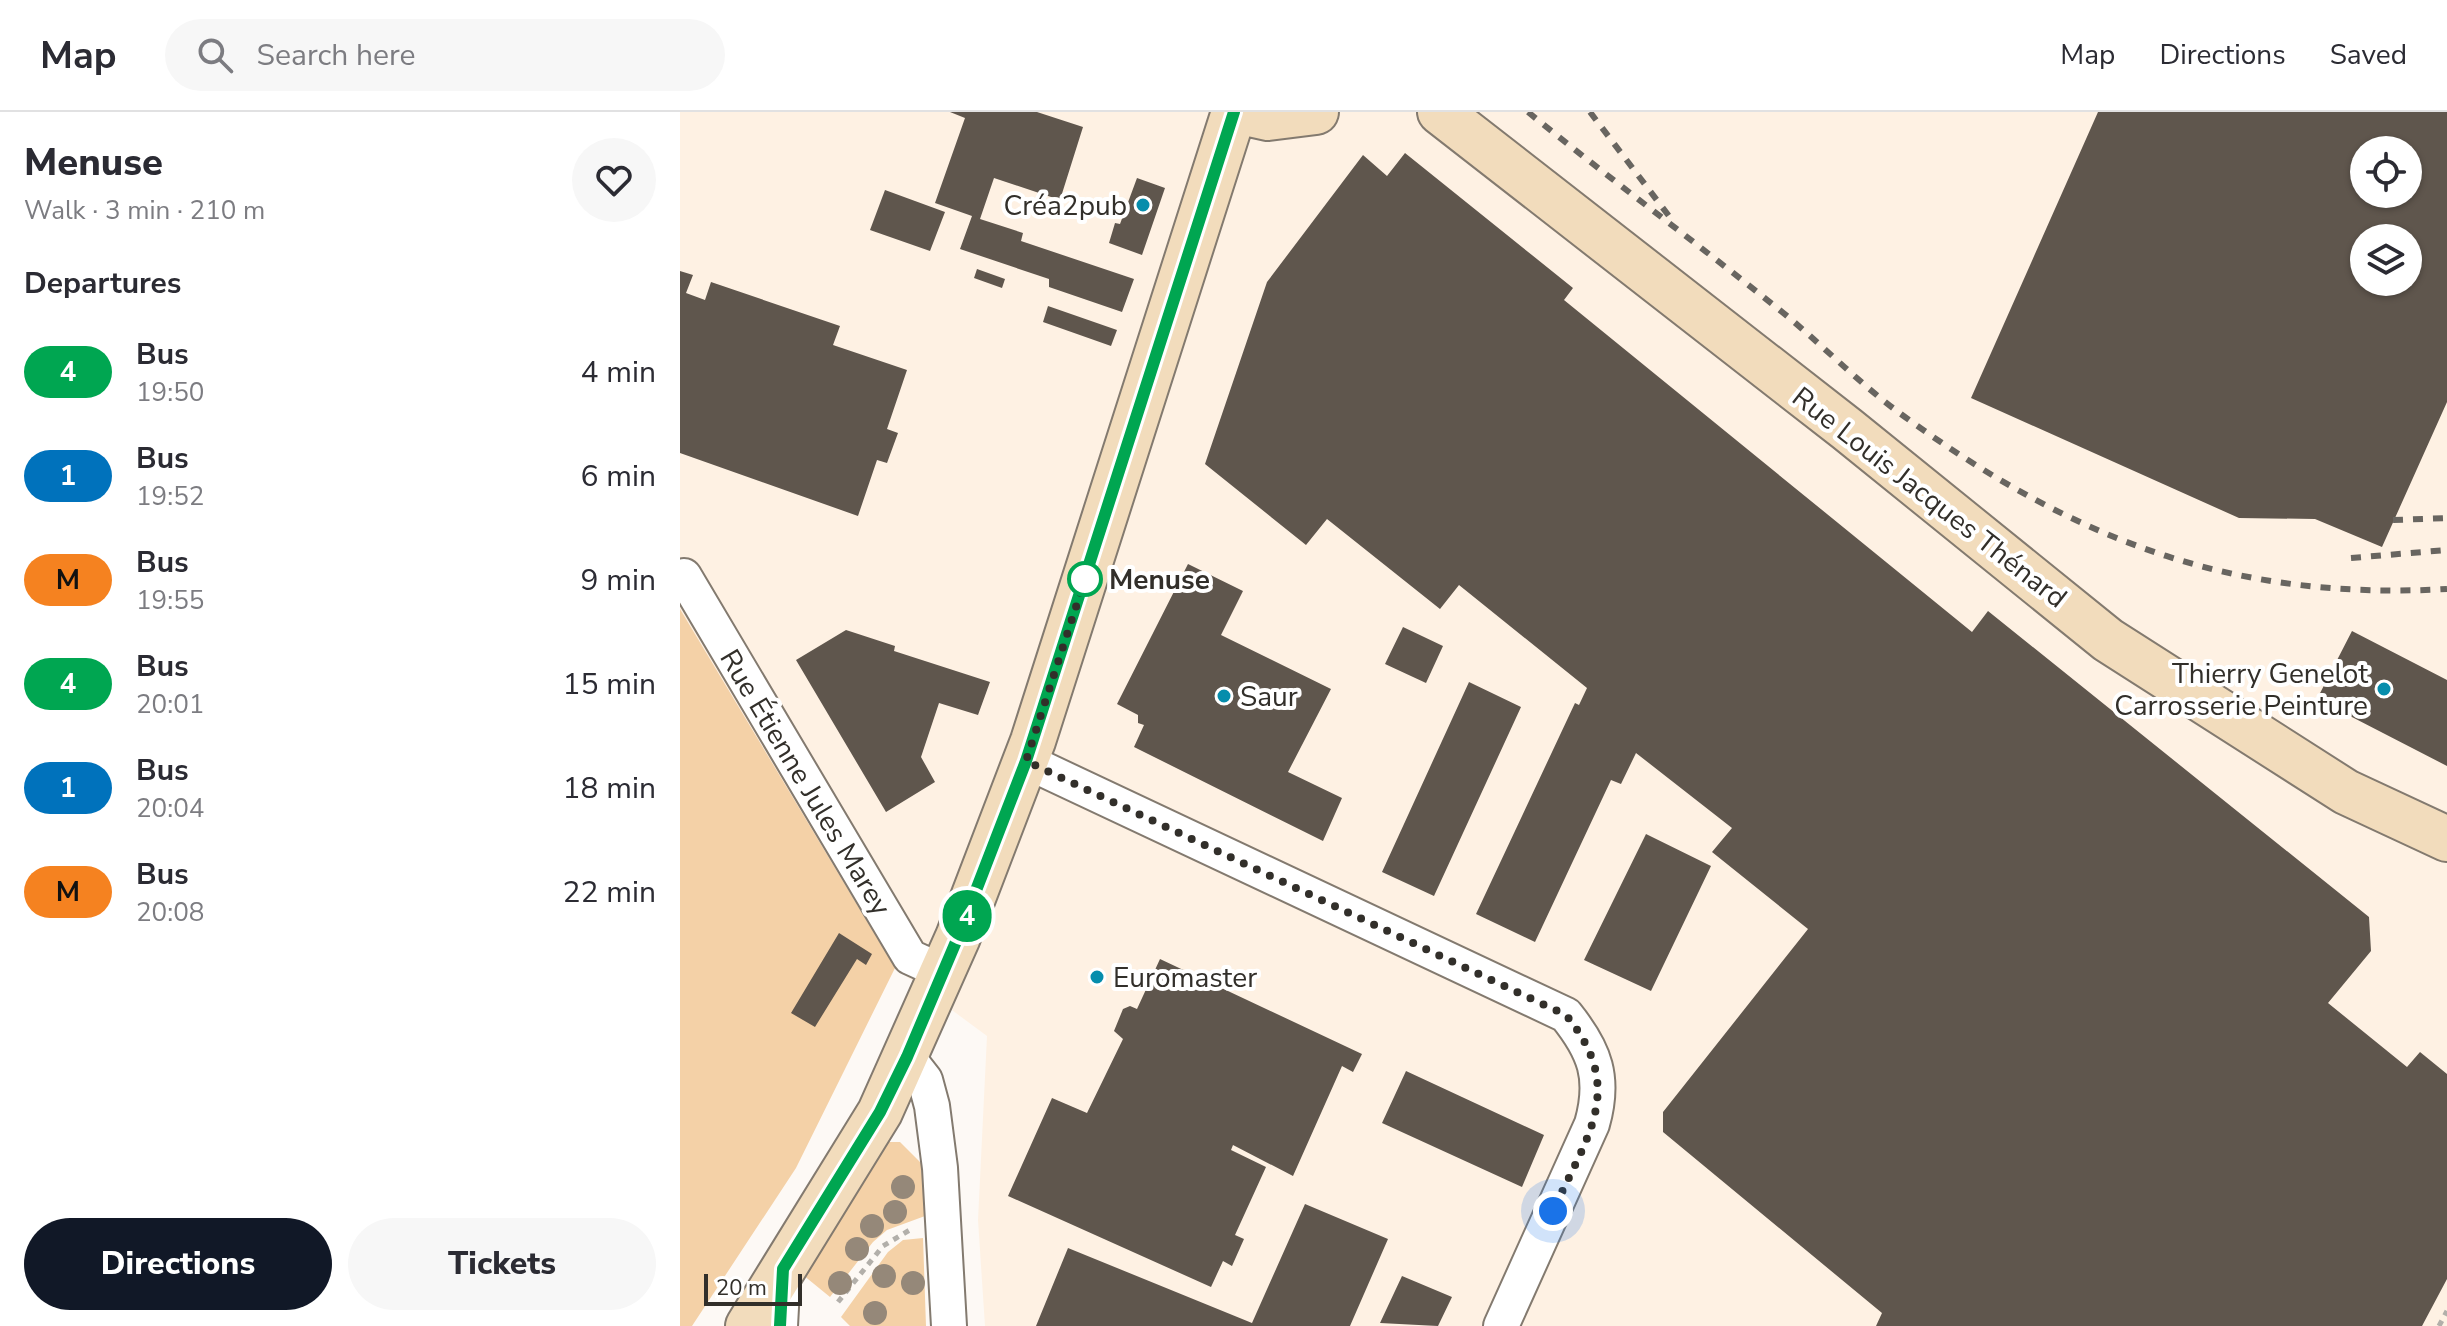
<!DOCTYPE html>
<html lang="en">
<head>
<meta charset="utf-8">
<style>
  :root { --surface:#fff; --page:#f7f7f7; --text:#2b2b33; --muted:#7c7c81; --line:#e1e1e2; --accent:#111827 }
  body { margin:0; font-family:"Nunito Sans",sans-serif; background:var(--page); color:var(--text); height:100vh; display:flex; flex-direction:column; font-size:30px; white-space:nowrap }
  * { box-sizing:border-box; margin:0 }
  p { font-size:26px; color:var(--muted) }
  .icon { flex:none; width:44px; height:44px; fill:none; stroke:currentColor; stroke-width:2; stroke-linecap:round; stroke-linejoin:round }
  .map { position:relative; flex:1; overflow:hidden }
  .side { display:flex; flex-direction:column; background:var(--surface); width:680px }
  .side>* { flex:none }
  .badge { padding:0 16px; border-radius:26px; font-size:28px; line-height:52px }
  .controls { position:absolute; left:1670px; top:24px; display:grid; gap:16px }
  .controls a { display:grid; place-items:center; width:72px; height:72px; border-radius:50%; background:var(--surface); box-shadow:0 2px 6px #0004; font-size:40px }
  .scale { position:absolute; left:24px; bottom:20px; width:98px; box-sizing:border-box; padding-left:8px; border:4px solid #322f2a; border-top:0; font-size:22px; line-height:28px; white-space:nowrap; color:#322f2a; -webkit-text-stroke:6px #fff; paint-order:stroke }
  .you { position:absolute; width:40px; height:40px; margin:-20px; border:6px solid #fff; border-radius:50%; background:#1a73e8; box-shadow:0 0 0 12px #1a73e833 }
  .map>.badge { position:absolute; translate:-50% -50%; box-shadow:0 0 0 4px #fff }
  h2 { padding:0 24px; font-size:30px; line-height:72px }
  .round { display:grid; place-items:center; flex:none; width:84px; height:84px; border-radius:42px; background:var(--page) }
  .overview { display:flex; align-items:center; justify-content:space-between; height:136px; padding:0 24px }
  h1 { font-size:38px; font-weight:800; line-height:60px }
  .cta { display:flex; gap:16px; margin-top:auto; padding:16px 24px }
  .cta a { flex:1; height:92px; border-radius:48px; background:var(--accent); color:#fff; font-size:32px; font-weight:800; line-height:92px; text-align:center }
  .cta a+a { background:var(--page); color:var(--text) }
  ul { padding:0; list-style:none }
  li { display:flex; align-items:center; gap:24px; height:104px; padding:0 24px }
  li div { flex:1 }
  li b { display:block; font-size:30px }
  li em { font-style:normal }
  li .badge { min-width:88px; font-weight:700; text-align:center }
  header { display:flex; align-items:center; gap:48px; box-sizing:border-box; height:112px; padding:0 40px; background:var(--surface); border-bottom:2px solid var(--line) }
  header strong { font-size:38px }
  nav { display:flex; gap:44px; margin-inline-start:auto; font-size:28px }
  .search { width:560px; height:72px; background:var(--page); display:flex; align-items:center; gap:20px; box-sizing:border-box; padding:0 28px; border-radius:44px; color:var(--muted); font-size:30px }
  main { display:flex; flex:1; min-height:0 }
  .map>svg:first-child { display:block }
  .built { fill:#fef1e3; fill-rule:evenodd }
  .green { fill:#f4d1a7 }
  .building { fill:#5f564d; fill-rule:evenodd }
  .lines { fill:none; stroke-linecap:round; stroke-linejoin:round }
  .minor-casing { stroke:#837a6f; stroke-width:38 }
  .secondary-casing { stroke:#837a6f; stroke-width:48 }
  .path { stroke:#b2afaa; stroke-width:5; stroke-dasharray:6 6; stroke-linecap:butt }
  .minor { stroke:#fff; stroke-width:34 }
  .secondary { stroke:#f2dcbc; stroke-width:44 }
  .rail { stroke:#686560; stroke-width:6; stroke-dasharray:10 10; stroke-linecap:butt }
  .tree { fill:#958879 }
  .line-casing { stroke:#fff; stroke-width:18 }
  .line { stroke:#00a651; stroke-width:12 }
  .walk { stroke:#322f2a; stroke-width:8; stroke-dasharray:0 14.4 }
  .poi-dot { fill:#068dac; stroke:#fff; stroke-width:3 }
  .stop-dot { fill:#fff; stroke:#00a651; stroke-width:4 }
  .labels { text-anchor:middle; stroke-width:8; stroke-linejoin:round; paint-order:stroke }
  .poi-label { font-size:28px; fill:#322f2a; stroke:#fff; text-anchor:end }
  .street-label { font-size:28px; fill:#322f2a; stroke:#fff }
  .stop-label { font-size:28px; font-weight:bold; fill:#322f2a; stroke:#fff; text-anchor:start }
</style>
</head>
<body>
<header>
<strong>Map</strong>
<div class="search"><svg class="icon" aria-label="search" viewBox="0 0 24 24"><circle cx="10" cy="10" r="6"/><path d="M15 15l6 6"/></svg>Search here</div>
<nav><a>Map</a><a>Directions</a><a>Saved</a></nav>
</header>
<main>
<section class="side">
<div class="overview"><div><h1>Menuse</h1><p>Walk · 3 min · 210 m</p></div><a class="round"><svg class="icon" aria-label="heart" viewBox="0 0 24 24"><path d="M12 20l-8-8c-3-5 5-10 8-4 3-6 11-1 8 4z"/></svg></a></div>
<h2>Departures</h2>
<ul>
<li><span class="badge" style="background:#00a651;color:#fff">4</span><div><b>Bus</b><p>19:50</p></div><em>4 min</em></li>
<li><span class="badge" style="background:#0072bc;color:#fff">1</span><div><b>Bus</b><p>19:52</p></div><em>6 min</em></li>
<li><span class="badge" style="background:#f58220;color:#111">M</span><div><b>Bus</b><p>19:55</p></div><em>9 min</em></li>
<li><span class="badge" style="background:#00a651;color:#fff">4</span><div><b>Bus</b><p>20:01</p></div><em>15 min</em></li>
<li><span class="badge" style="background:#0072bc;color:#fff">1</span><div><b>Bus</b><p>20:04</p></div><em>18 min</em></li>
<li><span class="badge" style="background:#f58220;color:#111">M</span><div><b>Bus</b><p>20:08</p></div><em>22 min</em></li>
</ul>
<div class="cta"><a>Directions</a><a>Tickets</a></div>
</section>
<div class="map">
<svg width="1767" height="1214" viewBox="0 0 1767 1214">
  <rect width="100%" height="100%" fill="#fdf9f5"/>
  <path class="built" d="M0,0H1767V1214H305L298,1108L307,924L215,856L0,497ZM1684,38H1728V82H1684ZM1684,126H1728V170H1684Z"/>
  <path class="green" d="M0,497L215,856L116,1056L12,1214H0Z
    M206,1030H220L241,1051L245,1104L207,1118L193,1130L150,1185L123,1163Z
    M243,1126L246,1214H170L161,1205L208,1140L223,1128Z"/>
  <path class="building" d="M270,0H357L403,15L380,88L314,66L300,107L343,121L341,129L454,167L442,200L369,175V167L280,137L292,104L255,91L285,6Z
    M1418,0H1767V290L1702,435L1635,407L1559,406L1291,286ZM1684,38H1728V82H1684ZM1684,126H1728V170H1684Z
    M725,41L893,176L884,188L1292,520L1308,499L1689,805L1691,839L1648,891L1727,955L1740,940L1767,962V1167L1742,1214H1196L1202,1201L983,1020V1000L1128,817L1032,740L1052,716L956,641L941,672L931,668L855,830L796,802L895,591L899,593L907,576L779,473L760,497L647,407L626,433L525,352L587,170L683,43L707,64Z
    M457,66L485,76L462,143L429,131L435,111L440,112Z
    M205,78L265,100L250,139L190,118Z
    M297,157L325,167L322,176L294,166Z
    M0,159L13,163L6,181L25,188L31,170L160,214L153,233L227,258L207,317L218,321L207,351L197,348L178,404L0,341Z
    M368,194L437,218L431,234L363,210Z
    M508,452L563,479L541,523L651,577L608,660L662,686L643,729L454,635L464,613L458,611V603L437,592Z
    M723,515L763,534L746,571L705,552Z
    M166,518L215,534L214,539L310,570L298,603L259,591L241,645L255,670L206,700L116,548Z
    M1672,519L1767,568V654L1637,587Z
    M789,570L841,595L754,784L702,760Z
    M966,722L1031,754L971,879L904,848Z
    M159,821L192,842L186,853L177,847L135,915L111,901Z
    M480,847L682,942L673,960L662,954L613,1064L553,1033L551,1038L586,1055L555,1123L564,1127L552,1154L543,1149L531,1175L328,1084L372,986L407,1001L443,927L434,919L443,897L450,894L457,897Z
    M726,959L864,1023L842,1075L702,1011Z
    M625,1092L708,1127L670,1214H356L388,1136L572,1211Z
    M722,1164L772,1185L758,1214L700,1211Z"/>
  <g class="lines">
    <g class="minor-casing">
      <path id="minor" d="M4,464L230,845L263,860
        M346,649L886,903C915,939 925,966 912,1012L821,1214
        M227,945L245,968L252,994L260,1056L269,1214
        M100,1214L103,1158"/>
    </g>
    <g class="secondary-casing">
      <path id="secondary" d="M561,0L588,6L636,0
        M760,0L1167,317L1428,528L1666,680L1767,727
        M68,1214L200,1000L278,825L353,629L554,0"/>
    </g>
    <path class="path" d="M158,1190L203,1134L233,1116
      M1759,1214L1767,1199"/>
    <use href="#minor" class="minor"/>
    <use href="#secondary" class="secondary"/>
    <path class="rail" d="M848,0C930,67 1014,129 1096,195C1140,230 1179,272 1225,305C1396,429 1554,489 1767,477
      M910,0L992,108
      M1713,408L1767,406
      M1671,446L1767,438"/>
  </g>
  <g class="tree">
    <circle cx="223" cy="1075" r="12"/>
    <circle cx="215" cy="1100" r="12"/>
    <circle cx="192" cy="1114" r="12"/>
    <circle cx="177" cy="1137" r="12"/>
    <circle cx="204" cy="1164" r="12"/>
    <circle cx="160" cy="1171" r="12"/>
    <circle cx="233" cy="1171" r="12"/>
    <circle cx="195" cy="1201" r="12"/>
  </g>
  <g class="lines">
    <g class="line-casing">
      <path id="line" d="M100,1214L103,1157L200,1000L227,945L278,825L346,649L554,0"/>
    </g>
    <use href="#line" class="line"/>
    <path class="walk" d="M405,467L346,649L886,903C947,977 907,1024 873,1099"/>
  </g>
  <g class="poi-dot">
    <circle cx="463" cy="93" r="8"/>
    <circle cx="1704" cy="577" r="8"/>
    <circle cx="544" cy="584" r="8"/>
    <circle cx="417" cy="865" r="8"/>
  </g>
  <circle class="stop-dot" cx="405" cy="467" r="16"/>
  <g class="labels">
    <g class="poi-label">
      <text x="447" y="103">Créa2pub</text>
      <text x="1688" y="571">Thierry Genelot<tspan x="1688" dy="32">Carrosserie Peinture</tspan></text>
      <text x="560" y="594" text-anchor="start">Saur</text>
      <text x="433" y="875" text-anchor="start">Euromaster</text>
    </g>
    <g class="street-label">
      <text transform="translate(1250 385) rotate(38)" y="10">Rue Louis Jacques Thénard</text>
      <text transform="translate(126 670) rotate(59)" y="10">Rue Étienne Jules Marey</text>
    </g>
    <g class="stop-label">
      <text x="429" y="477">Menuse</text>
    </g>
  </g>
</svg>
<div class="controls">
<a><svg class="icon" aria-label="locate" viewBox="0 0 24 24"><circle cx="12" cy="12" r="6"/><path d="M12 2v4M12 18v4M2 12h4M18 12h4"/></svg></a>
<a><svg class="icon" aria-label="layers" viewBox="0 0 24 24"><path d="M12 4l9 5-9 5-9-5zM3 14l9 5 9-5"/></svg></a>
</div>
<div class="scale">20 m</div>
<div class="you" style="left:873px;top:1099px"></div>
<b class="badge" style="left:287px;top:804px;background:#00a651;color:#fff">4</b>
</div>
</main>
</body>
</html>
